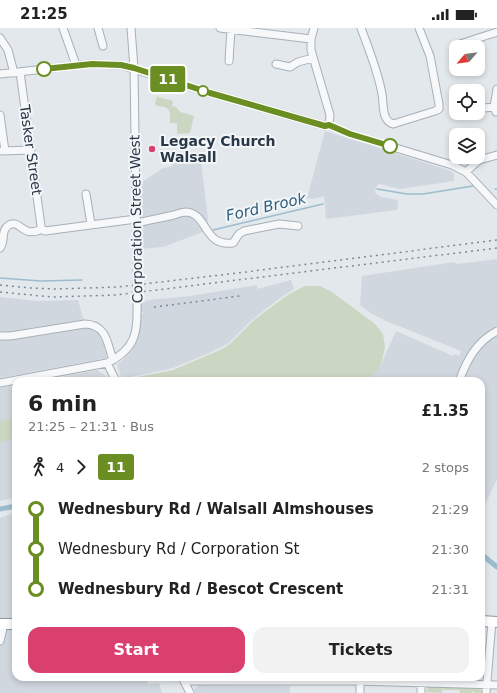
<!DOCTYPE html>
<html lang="en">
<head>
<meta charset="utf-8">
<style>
  :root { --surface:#fff; --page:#f2f2f2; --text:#222; --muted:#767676; --accent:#d9406e }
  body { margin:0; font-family:"DejaVu Sans",sans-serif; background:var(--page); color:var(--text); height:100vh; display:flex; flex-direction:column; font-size:15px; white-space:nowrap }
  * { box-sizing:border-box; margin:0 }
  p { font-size:13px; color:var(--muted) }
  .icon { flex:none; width:22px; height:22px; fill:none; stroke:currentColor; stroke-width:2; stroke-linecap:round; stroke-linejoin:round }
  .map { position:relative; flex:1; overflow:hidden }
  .drawer { position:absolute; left:12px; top:349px; width:473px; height:304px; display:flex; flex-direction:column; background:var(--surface); border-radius:12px; box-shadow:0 2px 6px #0003 }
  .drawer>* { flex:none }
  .badge { padding:0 8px; border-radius:3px; font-size:14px; line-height:26px }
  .needle { width:26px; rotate:242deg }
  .fabs { position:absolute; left:449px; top:12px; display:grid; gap:8px }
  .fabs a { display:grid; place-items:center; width:36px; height:36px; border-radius:8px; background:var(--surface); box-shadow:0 2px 6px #0003; font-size:20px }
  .map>.badge { position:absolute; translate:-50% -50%; box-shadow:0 0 0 2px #fff }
  .legs { display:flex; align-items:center; gap:6px; height:44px; padding:0 16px; font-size:13px }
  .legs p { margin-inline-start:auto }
  .headline { display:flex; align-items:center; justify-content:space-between; height:68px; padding:0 16px }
  h1 { font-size:22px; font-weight:600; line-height:30px }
  .action { display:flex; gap:8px; margin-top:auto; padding:8px 16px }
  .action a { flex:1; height:46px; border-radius:12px; background:var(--accent); color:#fff; font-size:16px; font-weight:600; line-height:46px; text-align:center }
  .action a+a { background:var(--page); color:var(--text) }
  ul { padding:0 16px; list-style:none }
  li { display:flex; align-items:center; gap:14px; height:40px; font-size:15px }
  li i { display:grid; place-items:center; width:6px; height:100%; margin:0 5px; background:currentColor }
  li i::after { content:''; width:10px; height:10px; margin:-5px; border:3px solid; border-radius:50%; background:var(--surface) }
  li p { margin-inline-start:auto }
  li:first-child i { background:linear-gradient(#0000 50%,currentColor 0) }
  li:last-child i { background:linear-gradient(currentColor 50%,#0000 0) }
  .status { display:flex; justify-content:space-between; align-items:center; height:28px; padding:0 20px; background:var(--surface); direction:ltr }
  .status svg { height:11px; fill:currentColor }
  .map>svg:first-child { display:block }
  .built { fill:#d1d7de }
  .green { fill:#cbd7c3 }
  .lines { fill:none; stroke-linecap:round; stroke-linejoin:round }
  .stream { stroke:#9cbcce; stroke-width:1.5 }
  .canal { stroke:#9cbcce; stroke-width:5 }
  .minor-casing { stroke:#a7b0b7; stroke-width:9 }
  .highway-casing { stroke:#8998a4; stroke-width:12 }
  .minor { stroke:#f6f8fa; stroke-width:7 }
  .highway { stroke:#fff; stroke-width:10 }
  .rail { stroke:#7b8a97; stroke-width:1.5; stroke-dasharray:2 4; stroke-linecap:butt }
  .minor-bridge-casing { stroke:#a7b0b7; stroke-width:9; stroke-linecap:butt }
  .minor-bridge { stroke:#f6f8fa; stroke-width:7 }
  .line-1-casing { stroke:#fff; stroke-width:9 }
  .line-1 { stroke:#6b8e23; stroke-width:6 }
  .stop-1-dot { fill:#fff; stroke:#6b8e23; stroke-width:2 }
  .poi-dot { fill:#d9406e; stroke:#f3f6f9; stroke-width:1.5 }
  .labels { text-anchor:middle; stroke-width:4; stroke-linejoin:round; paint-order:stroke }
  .poi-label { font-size:14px; font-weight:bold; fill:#293846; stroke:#f3f6f9; text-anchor:start }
  .street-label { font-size:14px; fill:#293846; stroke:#f3f6f9 }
  .water-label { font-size:15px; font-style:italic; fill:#305e7d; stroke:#f3f6f9 }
</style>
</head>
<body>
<div class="status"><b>21:25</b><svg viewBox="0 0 49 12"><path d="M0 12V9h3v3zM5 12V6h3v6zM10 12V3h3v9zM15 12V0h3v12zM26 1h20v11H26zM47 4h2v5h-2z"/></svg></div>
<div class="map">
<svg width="497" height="665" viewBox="0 0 497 665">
  <rect width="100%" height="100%" fill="#e3e8ec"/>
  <path class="built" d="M325,103L448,142L454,145V153L400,161L379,156L376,159L375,165L381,169L398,172L397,182L326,191L324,168L314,171L307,170Z
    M200,124L208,192L203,204L163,219L140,221L139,156L163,140L170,139L185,127Z
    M497,231V451L481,485V353H369L382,334L396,303L453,328L454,326L459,328L461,323L386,293L370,285L360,277L362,248L454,234L457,236Z
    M291,252L294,261L280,270L254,290L229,315L209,325L173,340L122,351L117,337L130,325L136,315L139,303V286H143V284H139L140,276L148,272L190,268L257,257V261Z
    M0,269L37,273L78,272L84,293L53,298L34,299L8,306L0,305Z
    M88,300L95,302L99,306L103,313L107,330L0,350V312Z
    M97,342L106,348L109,353H39Z
    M16,357V469L0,473V360Z
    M16,484V590H0V490Z
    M0,601H16V649H146L148,656L159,655L162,665H0Z
    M199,657L290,658V665H195L194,661Z"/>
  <path class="green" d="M157,67L158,69L173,73L172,78L176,79L180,84L194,88L190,105L177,106V95H170C170,82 171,79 157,78L155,76Z
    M305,258H320L332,264L375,296L383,306L385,319L382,332L378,341L369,353H123L122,352L173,342L220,322L230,316L255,291L281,272L289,266Z
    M16,389V410L0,414V393Z
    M429,658L477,660L481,661L482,665H475L473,663L472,665H460L459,662H442V665L426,664Z"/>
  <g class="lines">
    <path class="stream" d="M377,161L407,166H423L473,158
      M495,161H497
      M213,202L323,176
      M0,250L41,253L82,252"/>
    <path class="canal" d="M0,481L16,478
      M481,526L497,539"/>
    <g class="minor-casing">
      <path id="minor" d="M63,0L76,37
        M98,0L103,18
        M131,0L134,40L137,246
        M220,0L311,11
        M314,0L311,11V22L330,87L329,97
        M361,0C369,22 378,43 382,66C384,76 381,92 393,96L435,83L439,81V76L430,28L419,0
        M0,10L8,22L14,45
        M457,17L497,4
        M229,33L231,1
        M276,36L290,39L298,34L313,30
        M20,44L41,198L42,201
        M0,46L90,36L121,37L210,65L325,98L329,97L350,106L452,137L466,144L497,177
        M484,80L494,79
        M496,84L494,79L497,61
        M0,87L5,123
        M2,123L31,122
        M466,144L479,132L497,127
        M86,166L91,196
        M137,195C149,192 161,190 174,187C177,186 182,184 186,184C208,185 203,219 233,215L239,206L244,203L279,196L298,198
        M42,201L45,203L136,191
        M0,220C6,212 0,203 9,197C21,191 22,211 42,201
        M0,308H10L85,296C107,297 107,315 113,332
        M107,335L116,353
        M459,353C467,332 476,314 497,303
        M0,355L107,335C136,321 138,304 137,275
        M0,613L4,596
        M183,651L190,665
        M184,653H356L497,657
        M360,653V665
        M421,665V655
        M486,665L492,593"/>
    </g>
    <g class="highway-casing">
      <path id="highway" d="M481,593L497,594
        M0,596H16"/>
    </g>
    <use href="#minor" class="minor"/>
    <use href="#highway" class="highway"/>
    <path class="rail" d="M0,257L31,260L55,261L118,259L246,244L497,212
      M0,264L52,269L116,267L497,220
      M154,279L240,268"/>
    <g class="minor-bridge-casing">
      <path id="minor-bridge" d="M137,246V275"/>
    </g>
    <use href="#minor-bridge" class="minor-bridge"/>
  </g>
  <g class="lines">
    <g class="line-1-casing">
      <path id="line-1" d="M44,41L92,36L121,37L134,40L210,65L325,98L329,97L350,106L390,118"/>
    </g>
    <use href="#line-1" class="line-1"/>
  </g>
  <g class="stop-1-dot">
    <circle cx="44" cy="41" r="7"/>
    <circle cx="203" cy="63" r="5"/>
    <circle cx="390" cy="118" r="7"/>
  </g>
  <circle class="poi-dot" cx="152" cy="121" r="4"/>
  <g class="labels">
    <g class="poi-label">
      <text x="160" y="118">Legacy Church<tspan x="160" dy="16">Walsall</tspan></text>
    </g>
    <g class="street-label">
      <text transform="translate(31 122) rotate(82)" y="5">Tasker Street</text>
      <text transform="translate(136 191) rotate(-91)" y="5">Corporation Street West</text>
    </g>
    <g class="water-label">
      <text transform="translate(266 179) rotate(-13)" y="5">Ford Brook</text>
    </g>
  </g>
</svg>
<div class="fabs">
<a><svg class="needle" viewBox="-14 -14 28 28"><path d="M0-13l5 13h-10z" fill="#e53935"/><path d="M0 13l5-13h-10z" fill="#767676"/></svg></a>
<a><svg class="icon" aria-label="locate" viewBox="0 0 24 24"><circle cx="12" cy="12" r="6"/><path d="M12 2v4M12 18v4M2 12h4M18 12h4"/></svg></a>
<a><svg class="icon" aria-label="layers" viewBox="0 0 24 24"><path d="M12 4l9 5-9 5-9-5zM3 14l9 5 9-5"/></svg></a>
</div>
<b class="badge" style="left:168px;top:51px;background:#6b8e23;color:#fff">11</b>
<section class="drawer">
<div class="headline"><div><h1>6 min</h1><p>21:25 – 21:31 · Bus</p></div><b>£1.35</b></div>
<div class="legs"><svg class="icon" aria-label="walk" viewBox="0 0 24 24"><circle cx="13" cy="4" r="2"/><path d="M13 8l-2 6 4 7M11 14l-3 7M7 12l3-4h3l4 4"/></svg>4<svg class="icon" aria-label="forward" viewBox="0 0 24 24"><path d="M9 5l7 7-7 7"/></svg><b class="badge" style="background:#6b8e23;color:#fff">11</b><p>2 stops</p></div>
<ul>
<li><i style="color:#6b8e23"></i><b>Wednesbury Rd / Walsall Almshouses</b><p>21:29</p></li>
<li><i style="color:#6b8e23"></i><span>Wednesbury Rd / Corporation St</span><p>21:30</p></li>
<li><i style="color:#6b8e23"></i><b>Wednesbury Rd / Bescot Crescent</b><p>21:31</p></li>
</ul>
<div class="action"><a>Start</a><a>Tickets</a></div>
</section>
</div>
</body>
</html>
